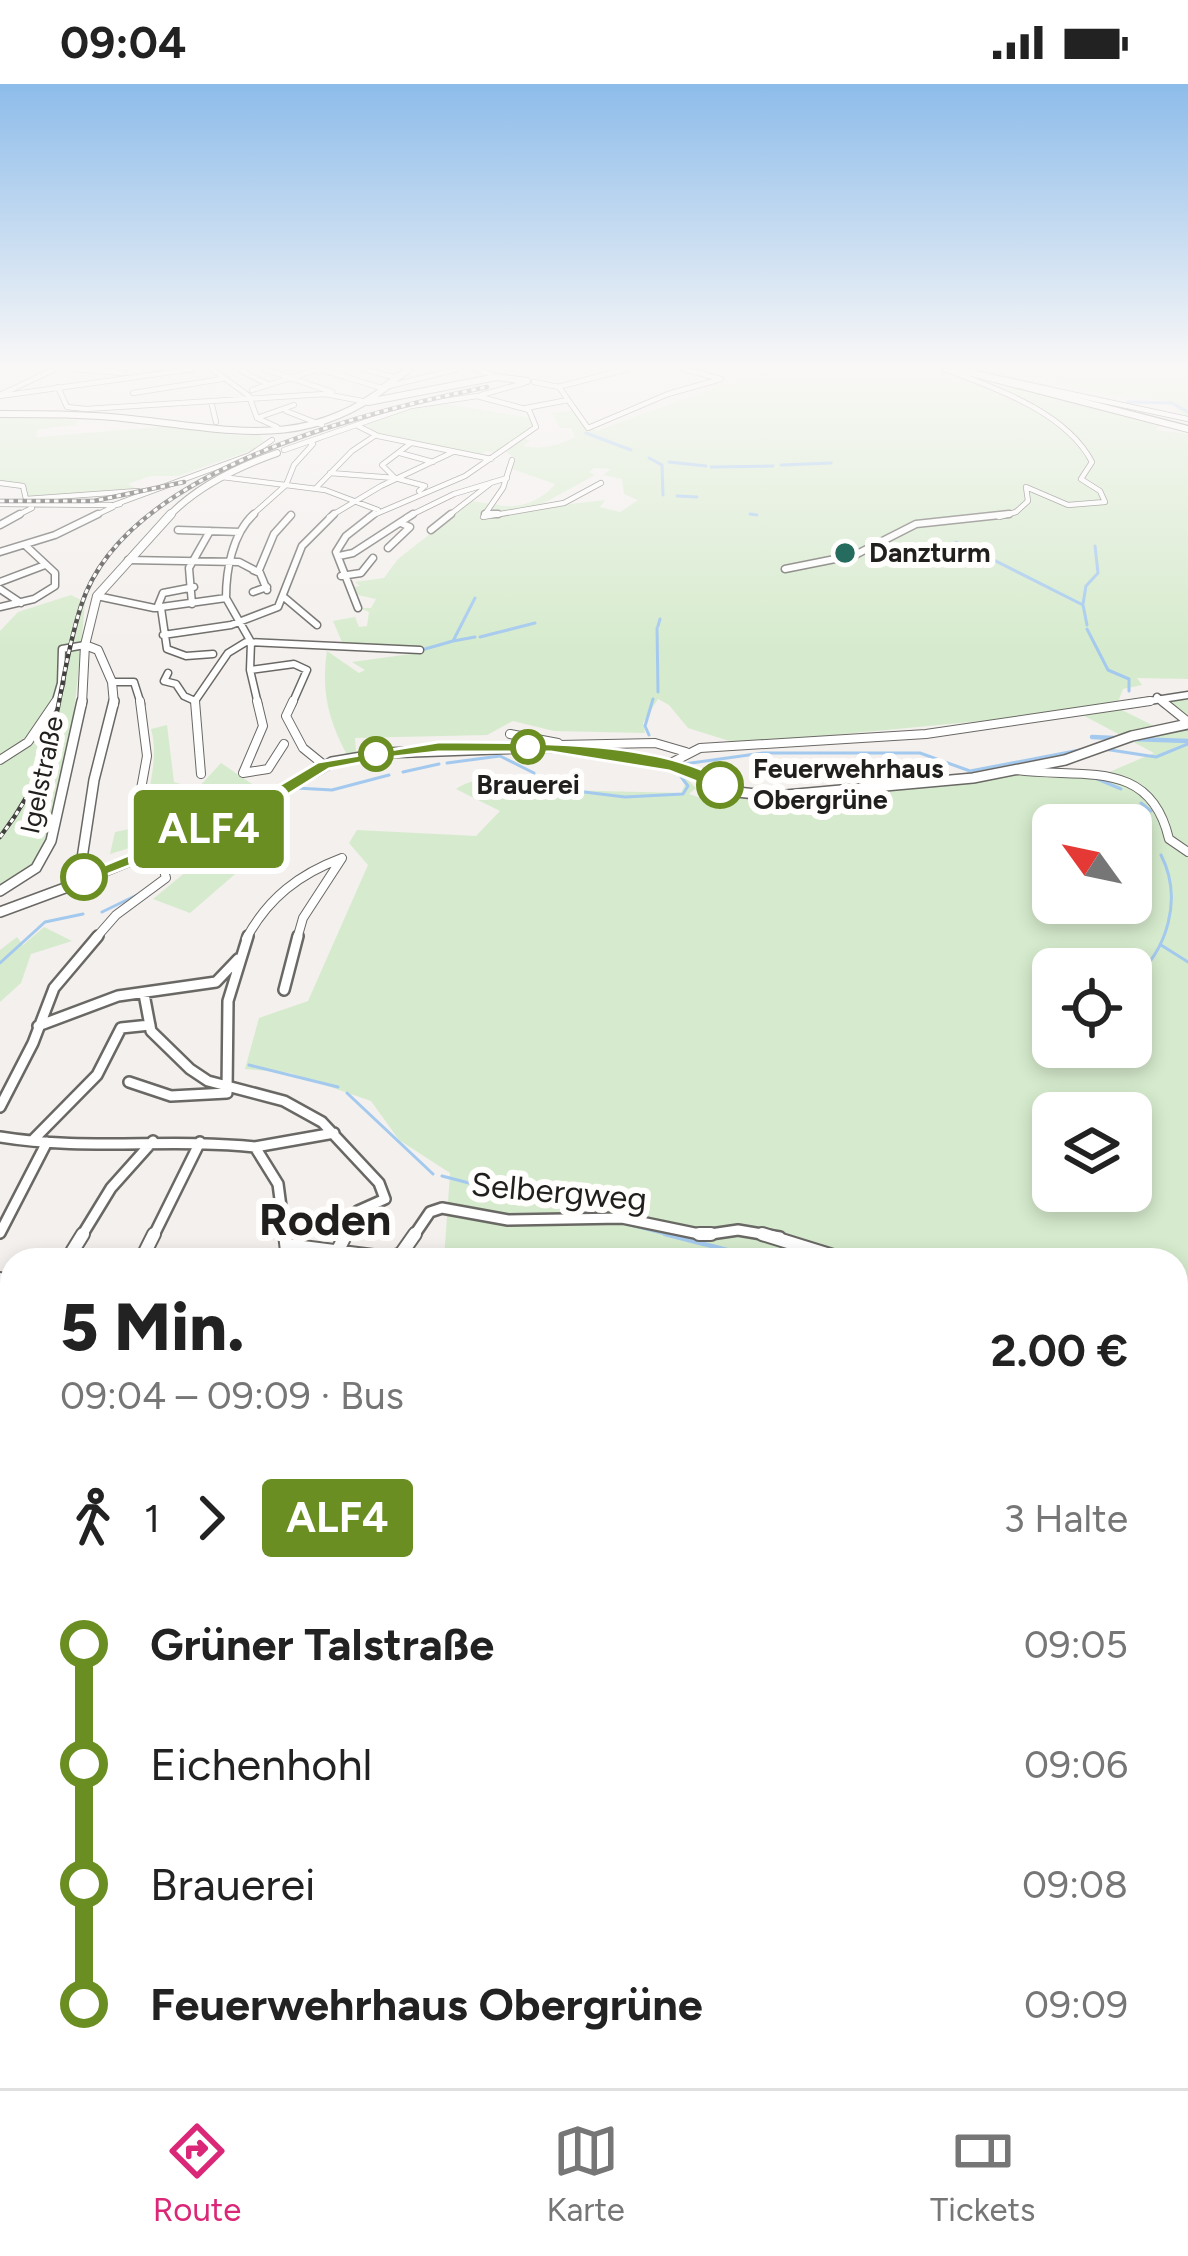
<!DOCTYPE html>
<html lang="de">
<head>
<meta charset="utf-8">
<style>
  :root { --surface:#fff; --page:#f6f6f6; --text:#222; --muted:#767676; --line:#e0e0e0; --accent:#db2777 }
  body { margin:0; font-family:Figtree,sans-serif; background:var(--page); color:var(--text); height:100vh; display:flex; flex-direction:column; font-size:45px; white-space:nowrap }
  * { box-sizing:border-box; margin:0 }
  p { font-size:39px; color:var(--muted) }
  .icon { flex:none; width:66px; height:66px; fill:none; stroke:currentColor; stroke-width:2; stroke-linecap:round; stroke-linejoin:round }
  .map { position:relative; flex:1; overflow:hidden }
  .details { position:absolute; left:0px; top:1164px; width:1188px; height:840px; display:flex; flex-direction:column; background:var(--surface); border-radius:36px 36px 0 0; box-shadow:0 6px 18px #0003 }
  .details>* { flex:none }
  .badge { padding:0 24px; border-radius:9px; font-size:42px; line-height:78px }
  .needle { width:78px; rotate:303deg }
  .buttons { position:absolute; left:1032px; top:720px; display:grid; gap:24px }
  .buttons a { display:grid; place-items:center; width:120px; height:120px; border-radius:18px; background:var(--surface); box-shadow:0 6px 18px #0003; font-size:60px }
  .map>.badge { position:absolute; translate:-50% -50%; box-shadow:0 0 0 6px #fff }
  .legs { display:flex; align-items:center; gap:18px; height:132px; padding:0 60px; font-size:39px }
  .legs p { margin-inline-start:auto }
  .summary { display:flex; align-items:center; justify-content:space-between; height:204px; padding:0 60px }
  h1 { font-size:66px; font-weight:800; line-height:90px }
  ul { padding:0 60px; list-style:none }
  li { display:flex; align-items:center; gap:42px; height:120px; font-size:45px }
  li i { display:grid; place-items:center; width:18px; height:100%; margin:0 15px; background:currentColor }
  li i::after { content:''; width:30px; height:30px; margin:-15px; border:9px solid; border-radius:50%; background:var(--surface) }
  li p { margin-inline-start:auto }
  li:first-child i { background:linear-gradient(#0000 50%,currentColor 0) }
  li:last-child i { background:linear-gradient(currentColor 50%,#0000 0) }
  .status { display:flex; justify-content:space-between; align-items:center; height:84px; padding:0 60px; background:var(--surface); direction:ltr }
  .status svg { height:33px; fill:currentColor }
  .tab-bar { display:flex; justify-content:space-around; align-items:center; height:168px; border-top:3px solid var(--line); background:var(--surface); font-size:33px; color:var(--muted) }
  .tab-bar a { display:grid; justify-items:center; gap:6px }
  .tab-bar .on { color:var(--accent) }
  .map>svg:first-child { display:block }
  .green { fill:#d6ebcd; fill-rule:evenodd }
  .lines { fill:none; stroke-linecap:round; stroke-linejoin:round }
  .stream-far1 { stroke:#a4c9ee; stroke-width:3 }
  .stream { stroke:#a4c9ee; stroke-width:4.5 }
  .canal { stroke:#a4c9ee; stroke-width:4.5 }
  .minor-far5-casing { stroke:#6a6865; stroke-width:6 }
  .minor-far4-casing { stroke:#6a6865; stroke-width:9 }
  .minor-far3-casing { stroke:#6a6865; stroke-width:10 }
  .minor-far2-casing { stroke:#6a6865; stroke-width:14 }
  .minor-far1-casing { stroke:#6a6865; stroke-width:16 }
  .minor-casing { stroke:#6a6865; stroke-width:20 }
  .major-far2-casing { stroke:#6a6865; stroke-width:8 }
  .major-far1-casing { stroke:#6a6865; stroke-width:10 }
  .major-casing { stroke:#6a6865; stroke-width:12 }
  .minor-far5 { stroke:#fff; stroke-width:4.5 }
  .minor-far4 { stroke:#fff; stroke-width:6 }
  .minor-far3 { stroke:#fff; stroke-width:8 }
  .minor-far2 { stroke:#fff; stroke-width:9 }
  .minor-far1 { stroke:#fff; stroke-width:12 }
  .minor { stroke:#fff; stroke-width:15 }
  .major-far2 { stroke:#fff; stroke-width:6 }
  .major-far1 { stroke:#fff; stroke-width:8 }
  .major { stroke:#fff; stroke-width:9 }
  .rail-casing { stroke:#424140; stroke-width:4.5 }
  .rail { stroke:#fffefd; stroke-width:3; stroke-dasharray:4.5; stroke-linecap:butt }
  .line-1 { fill:#6b8e23; stroke:#fff; stroke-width:3 }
  .poi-dot { fill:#256b5e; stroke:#fffefd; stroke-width:4.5 }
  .stop-1-dot { fill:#fff; stroke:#6b8e23; stroke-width:6 }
  .labels { text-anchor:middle; stroke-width:12; stroke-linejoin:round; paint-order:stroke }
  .far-poi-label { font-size:27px; font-weight:bold; fill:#201f1e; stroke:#fffefd; text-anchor:start }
  .far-stop-label { font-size:27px; font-weight:bold; fill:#201f1e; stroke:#fffefd; text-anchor:start }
  .far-street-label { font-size:27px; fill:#201f1e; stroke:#fffefd }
  .street-label { font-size:33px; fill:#201f1e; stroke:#fffefd }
  .district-label { font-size:45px; font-weight:bold; fill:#201f1e; stroke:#fffefd }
</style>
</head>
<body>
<div class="status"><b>09:04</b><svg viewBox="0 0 49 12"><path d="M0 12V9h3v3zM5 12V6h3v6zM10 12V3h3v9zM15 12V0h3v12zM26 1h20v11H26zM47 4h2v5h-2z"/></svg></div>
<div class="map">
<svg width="1188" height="2004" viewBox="0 0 1188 2004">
  <rect width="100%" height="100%" fill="#f3f0ed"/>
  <path class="green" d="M745,285H954L1163,339L1155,346L1188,350V595L1137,594L1142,601L1123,605L1116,623L1156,643L1184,636L1162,614H1188V1879L1176,1883V1176H444L450,1089L399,1056L371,1017L290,989L245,985L259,934L308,917L368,781L349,759L357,746L476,752L500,727L456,705C477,690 511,694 535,701L540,716L560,706L681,709L685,701L674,683L696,704L689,710L713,718L742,709L865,706L872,715L891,711L889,706L1012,689L1102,691L1154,669L1077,628L739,660L688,644L669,621L658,615L643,639L645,649L554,647L513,637L487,651L355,654L356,669L347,671C328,635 321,607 327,567L359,589L365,586L352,578L418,569L410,562L345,565L333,537L355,533L359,543L367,542L369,528L360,524H371L376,515L353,510L350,503L360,502L355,498L384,494L398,475L472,417L491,420L479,431L491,435L484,430L495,420C516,427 542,417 555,400L512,385L513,373L505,367L522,355L530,356L524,362C542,366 558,361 575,353L571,344H560L552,329L577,326L596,347L734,297L729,294ZM594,384L611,385L603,391L622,395L624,410L638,416L620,428L600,423L605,416L535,424L595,391L589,388ZM1053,741H1131V819H1053ZM1053,885H1131V963H1053ZM1053,1029H1131V1107H1053Z
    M1000,285H1188V335L1169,318L1092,308Z
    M447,320L532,334L535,341L499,369L486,367L478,372L377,351L365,340L412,322Z
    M0,333L78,336L75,341L38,345L36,353L173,342L240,352L251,351L226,348L268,350L260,351L266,361L178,392H150L128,400L137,405L28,413L23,404L0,399Z
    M71,511L85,518C80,575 67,732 38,776C30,787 12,795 0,803V678L45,648L38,647L0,673V547L18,528Z
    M167,641L174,698L197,705L221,679L261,706L139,761L110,770L115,748L144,742C146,709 160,676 151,645Z
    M205,772L241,785L190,829L153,815Z
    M44,843L72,857L31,870L21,899L0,918V866L17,853L23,861Z
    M0,1583L7,1588L8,1618L12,1620V1992H557L572,2004H0Z"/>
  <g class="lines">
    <path class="stream-far1" d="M973,286L1046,302
      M1128,318L1172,319L1188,328
      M586,349L631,366
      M649,374L662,381L663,411
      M669,378L706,382
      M781,381L831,379
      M711,383L773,382
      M677,412L697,413
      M750,430L757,431
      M956,458L964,462
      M968,463L1083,521L1087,541
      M1083,520L1086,502L1098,489L1095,462
      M658,542L660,535
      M657,544L658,608
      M1087,545L1108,586L1129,595V607
      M480,553L535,539
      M453,557L475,553
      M425,565L453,557L475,514
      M649,651L645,642L653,615
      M1104,665L1156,673L1188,660
      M447,679L500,672L534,689
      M677,681L763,669H920L970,687L1085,665
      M403,688L439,680
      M1095,694L1121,705
      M296,704L332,706L389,691
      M584,708L625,713L683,710L688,702L679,690
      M1141,719L1151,727
      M164,773L219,745
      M102,828L137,811
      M1161,861L1188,878
      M0,879L45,838L83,830
      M1131,897C1168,867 1183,814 1161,771
      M249,981L338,1003
      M347,1009L433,1090
      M442,1092L589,1130
      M623,1139L677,1153"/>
    <path class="stream" d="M665,1150L766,1176
      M649,1992L683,1997L692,2004
      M1029,2004L1049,1992"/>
    <path class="canal" d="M1092,653L1114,654
      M1132,655L1188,657"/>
    <g class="minor-far5-casing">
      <path id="minor-far5" d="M74,285L124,289
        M212,285L249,312L257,334
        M238,285L267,300
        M264,285L332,308
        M319,285L385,305
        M364,285L397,294
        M475,285L491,290
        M684,285L721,295
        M945,285C995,304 1066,328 1092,378L1081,395L1100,407L1105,418L1068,421L1026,403
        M983,291L1188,335
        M534,298L559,303L588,344L668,310L721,295
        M389,302L458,285
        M58,303L67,323L86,325L325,310L367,318
        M558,303L627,285
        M252,306L319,285
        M133,309L222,295
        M0,311L55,285
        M481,311L524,299
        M0,312L193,285
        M211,317L216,338
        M526,324L568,316
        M286,327L322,341
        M257,334L294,321
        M257,334L277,343
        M358,342L378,352L491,375
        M284,366L411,322L477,312
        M400,369L433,378
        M512,376L503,404L483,433L564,419L601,399
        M330,389L395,394L425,402L419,407
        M222,393L325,406L378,426
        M395,394L382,381L411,359
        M0,399L23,402L26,415L138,407
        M316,404L352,367L376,351
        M0,420L111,421
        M120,420L111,422L250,371L272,356
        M14,433L32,424
        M92,433L113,423
        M250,433L286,401L294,381L313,360L309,358L324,352
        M329,433L381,402L453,368
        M369,433L465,392L536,343L529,326L477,312
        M407,433L454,410L507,394
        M447,433L491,399
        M999,433L1016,428L1028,417L1026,403"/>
    </g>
    <g class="minor-far4-casing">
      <path id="minor-far4" d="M485,430H498
        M0,441L20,430
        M178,446L240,448
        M431,446L451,430
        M388,464L410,443L401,439
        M0,468L55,451L98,430
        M339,472L353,469L413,430
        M128,476L239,478L260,489L253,486
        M785,485L855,471L916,440L1009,430
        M259,486L274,450L291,431
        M260,489L267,506
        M341,492L361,489L373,474
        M0,498L45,481
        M0,505L21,519
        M253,508L267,503
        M97,512L154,524L226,514
        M226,514L251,558L250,586L258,620
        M226,514C226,487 232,450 254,430
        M285,514L317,541
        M192,520L189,484L210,447
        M0,523L34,515L55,502V489L25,461
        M157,524L163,509L194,503
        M161,524L167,565L186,572L213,570
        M358,524L336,468L346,452L374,430
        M163,551L231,541L278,523L302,462L334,430
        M250,586L294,580L307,586L292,620
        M168,589L164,597L176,600L184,612L195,617
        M112,598H134L141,620
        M1157,613L1165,620
        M195,617L228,569L246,558L420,566
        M55,620L61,599L62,565L85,561
        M1130,620L1188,611"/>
    </g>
    <g class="minor-far3-casing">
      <path id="minor-far3" d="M195,617L201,690
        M257,617L263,642L243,689L268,685L284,660
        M293,617L286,632L303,664L324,681
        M1162,617L1188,638
        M510,650L558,659L557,664
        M559,661L655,659L686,668
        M0,676L28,658L56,617
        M667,681L700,664L926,650L1150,617
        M1016,686C1082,695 1150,673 1169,755L1188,768
        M139,716L147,672L140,617
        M95,855L116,831L166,794L159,767
        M246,855C268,814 299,790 342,774L303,834L297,855"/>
    </g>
    <g class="minor-far2-casing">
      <path id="minor-far2" d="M284,906L298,852
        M144,910L151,947L190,985L208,997L284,1017L322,1038L379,1099L385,1115L358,1127L345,1153
        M38,942L118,912L216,898L238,875
        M129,998L171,1012L227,1009L228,917L248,852
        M0,1023L33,959L54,904L98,852
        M0,1053C84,1067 170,1054 255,1063L278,1100L285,1153
        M33,1056L97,991L121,944L150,941
        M255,1063L334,1049
        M0,1149L47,1058
        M81,1153L111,1104L153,1057
        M153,1153L200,1058
        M413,1153L430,1128L442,1124L508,1136L622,1134L704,1151L738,1146L780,1153"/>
    </g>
    <g class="minor-far1-casing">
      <path id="minor-far1" d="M285,1150L288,1176
        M699,1150H711
        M762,1150L846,1176
        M287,1161L389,1174L401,1170L415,1150
        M338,1166L346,1150
        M67,1176L83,1150
        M141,1176L154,1150
        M0,1195L12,1230"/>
    </g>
    <g class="minor-casing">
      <path id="minor" d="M781,1992L791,2004
        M1179,2004L1188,1998"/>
    </g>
    <g class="major-far2-casing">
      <path id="major-far2" d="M956,285L1188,345
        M383,304L409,285
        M368,318L497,293L527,297
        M0,330C44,330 87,330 131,335C230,345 304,368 389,301
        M168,433C197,402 237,383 277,369"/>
    </g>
    <g class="major-far1-casing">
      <path id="major-far1" d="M85,561L98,566L112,598L114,620
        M82,620L85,561L97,512L171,430"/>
    </g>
    <g class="major-casing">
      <path id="major" d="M79,794L94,696L114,617
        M88,794L242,731L332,678L385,669L551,663L673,682L737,708L775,712L973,694L1065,676L1132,652L1188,640
        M0,807L36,784L51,757L82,617
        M0,828L73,801"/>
    </g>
    <use href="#minor-far5" class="minor-far5"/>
    <use href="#minor-far4" class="minor-far4"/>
    <use href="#minor-far3" class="minor-far3"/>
    <use href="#minor-far2" class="minor-far2"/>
    <use href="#minor-far1" class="minor-far1"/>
    <use href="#minor" class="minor"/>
    <use href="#major-far2" class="major-far2"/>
    <use href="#major-far1" class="major-far1"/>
    <use href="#major" class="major"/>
    <g class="rail-casing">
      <path id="rail" d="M0,417H94L184,398
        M0,753C67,665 51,617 81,522C124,386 364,328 487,303"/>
    </g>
    <use href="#rail" class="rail"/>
  </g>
  <linearGradient id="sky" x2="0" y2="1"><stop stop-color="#8dbcea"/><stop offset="0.5" stop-color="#faf8f7"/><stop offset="1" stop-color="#faf8f7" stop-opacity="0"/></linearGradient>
  <rect width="1188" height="565" fill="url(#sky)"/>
  <path class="line-1" d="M438,658C512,658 671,655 729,701L720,707L669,687L551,668H438L385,674L329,685L249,735L91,797L75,793L236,727L318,678Z"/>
  <circle class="poi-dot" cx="845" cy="469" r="12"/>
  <g class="stop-1-dot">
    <circle cx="528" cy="663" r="15"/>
    <circle cx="376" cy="670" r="15"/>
    <circle cx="720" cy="701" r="21"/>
    <circle cx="84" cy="793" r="21"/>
  </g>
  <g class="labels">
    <g class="far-poi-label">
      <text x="869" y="478">Danzturm</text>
    </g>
    <g class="far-stop-label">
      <text x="753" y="694">Feuerwehrhaus<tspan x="753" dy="31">Obergrüne</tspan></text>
      <text x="528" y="710" text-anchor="middle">Brauerei</text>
    </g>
    <g class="far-street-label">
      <text transform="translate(42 691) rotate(-78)" y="9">Igelstraße</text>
    </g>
    <g class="street-label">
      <text transform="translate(559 1107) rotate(5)" y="12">Selbergweg</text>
    </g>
    <g class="district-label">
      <text x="325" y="1151">Roden</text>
    </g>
  </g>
</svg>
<div class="buttons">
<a><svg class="needle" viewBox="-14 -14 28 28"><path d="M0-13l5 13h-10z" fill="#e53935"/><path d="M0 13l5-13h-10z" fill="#767676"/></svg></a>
<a><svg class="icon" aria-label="locate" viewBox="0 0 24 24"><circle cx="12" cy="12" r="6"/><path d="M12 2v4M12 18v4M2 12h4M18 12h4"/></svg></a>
<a><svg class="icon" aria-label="layers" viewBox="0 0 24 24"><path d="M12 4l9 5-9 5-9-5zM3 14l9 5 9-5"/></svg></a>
</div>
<b class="badge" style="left:209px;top:745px;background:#6b8e23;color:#fff">ALF4</b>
<section class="details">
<div class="summary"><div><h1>5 Min.</h1><p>09:04 – 09:09 · Bus</p></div><b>2.00 €</b></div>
<div class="legs"><svg class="icon" aria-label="walk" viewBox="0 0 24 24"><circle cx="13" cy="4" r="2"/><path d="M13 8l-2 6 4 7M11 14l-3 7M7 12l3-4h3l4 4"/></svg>1<svg class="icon" aria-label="forward" viewBox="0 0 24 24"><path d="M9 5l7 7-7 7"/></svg><b class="badge" style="background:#6b8e23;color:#fff">ALF4</b><p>3 Halte</p></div>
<ul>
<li><i style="color:#6b8e23"></i><b>Grüner Talstraße</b><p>09:05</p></li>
<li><i style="color:#6b8e23"></i><span>Eichenhohl</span><p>09:06</p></li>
<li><i style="color:#6b8e23"></i><span>Brauerei</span><p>09:08</p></li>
<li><i style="color:#6b8e23"></i><b>Feuerwehrhaus Obergrüne</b><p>09:09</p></li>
</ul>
</section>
</div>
<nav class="tab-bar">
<a class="on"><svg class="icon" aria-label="directions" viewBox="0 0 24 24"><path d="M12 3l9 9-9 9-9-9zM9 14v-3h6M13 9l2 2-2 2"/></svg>Route</a>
<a><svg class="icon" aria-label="map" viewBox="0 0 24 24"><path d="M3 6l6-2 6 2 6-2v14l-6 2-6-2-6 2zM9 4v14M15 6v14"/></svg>Karte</a>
<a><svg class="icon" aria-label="tickets" viewBox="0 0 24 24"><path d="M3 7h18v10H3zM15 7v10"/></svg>Tickets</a>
</nav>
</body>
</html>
